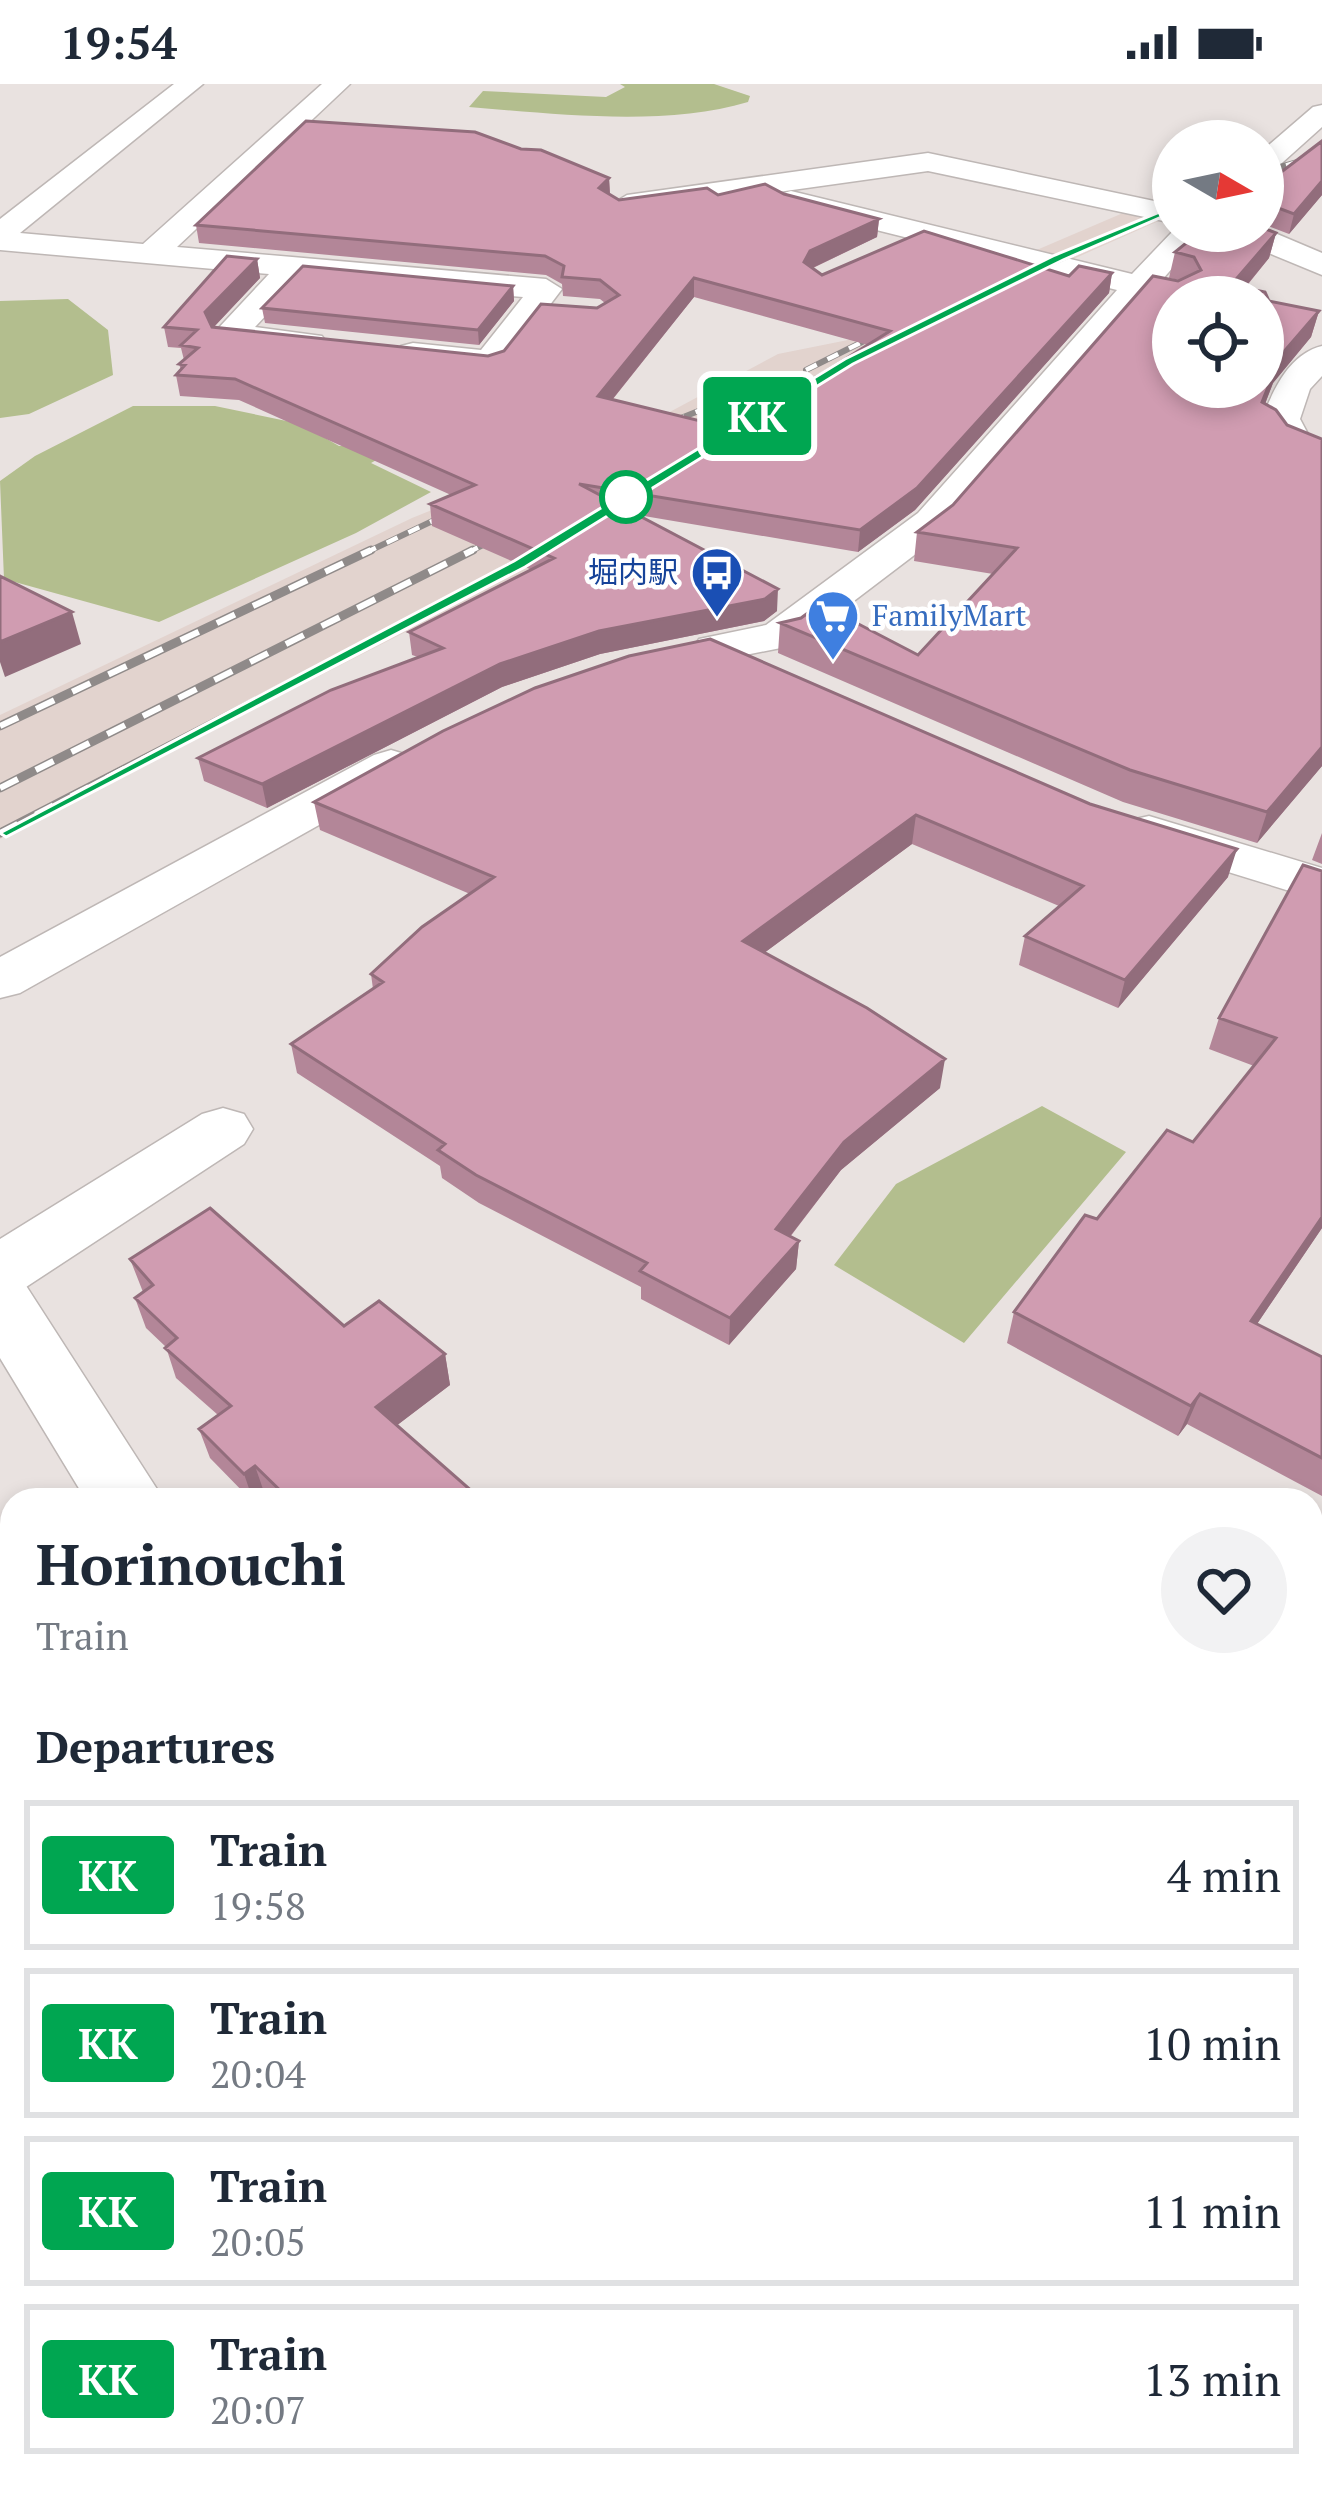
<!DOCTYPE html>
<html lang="en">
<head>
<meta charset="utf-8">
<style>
  :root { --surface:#fff; --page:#f2f2f3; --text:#1f2937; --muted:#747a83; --line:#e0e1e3 }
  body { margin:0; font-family:"PT Serif","Noto Sans JP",serif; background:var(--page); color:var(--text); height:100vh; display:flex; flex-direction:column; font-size:45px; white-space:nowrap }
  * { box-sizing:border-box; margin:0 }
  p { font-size:39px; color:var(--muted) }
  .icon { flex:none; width:66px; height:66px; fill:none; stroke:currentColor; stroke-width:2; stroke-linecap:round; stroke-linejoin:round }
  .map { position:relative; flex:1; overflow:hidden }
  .details { position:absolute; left:0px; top:1404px; width:1323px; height:1008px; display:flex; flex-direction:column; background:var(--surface); border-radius:36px 36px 0 0; box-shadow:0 6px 18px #0003 }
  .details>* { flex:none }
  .badge { padding:0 24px; border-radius:9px; font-size:42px; line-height:78px }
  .needle { width:78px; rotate:99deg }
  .fabs { position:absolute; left:1152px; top:36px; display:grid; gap:24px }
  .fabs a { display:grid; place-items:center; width:132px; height:132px; border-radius:50%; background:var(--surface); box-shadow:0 6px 18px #0003; font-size:60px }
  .map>.badge { position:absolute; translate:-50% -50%; box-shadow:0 0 0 6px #fff }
  h2 { padding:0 36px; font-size:45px; line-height:108px }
  .round { display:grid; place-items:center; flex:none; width:126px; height:126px; border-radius:63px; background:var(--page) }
  .headline { display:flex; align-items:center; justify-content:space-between; height:204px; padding:0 36px }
  h1 { font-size:57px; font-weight:600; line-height:90px }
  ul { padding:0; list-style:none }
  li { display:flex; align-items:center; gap:36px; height:150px; margin:0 24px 18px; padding:0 12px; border:6px solid var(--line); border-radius:0px }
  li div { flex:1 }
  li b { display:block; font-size:45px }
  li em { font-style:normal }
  li .badge { min-width:132px; font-weight:700; text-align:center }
  .status { display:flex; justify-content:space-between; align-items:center; height:84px; padding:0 60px; background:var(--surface); direction:ltr }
  .status svg { height:33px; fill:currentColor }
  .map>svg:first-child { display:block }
  .built { fill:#e2d3ce }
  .green { fill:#b3be8e }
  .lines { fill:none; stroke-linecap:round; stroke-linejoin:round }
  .minor-casing { stroke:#beb7b5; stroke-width:3 }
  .tertiary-casing { stroke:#beb7b5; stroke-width:3 }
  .minor { fill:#fff; fill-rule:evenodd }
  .tertiary { fill:#fff; fill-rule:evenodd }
  .rail-far1-casing { stroke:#8f8a89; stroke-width:6 }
  .rail-casing { stroke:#8f8a89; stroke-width:9 }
  .rail-far1 { stroke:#fff; stroke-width:4.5; stroke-dasharray:12; stroke-linecap:butt }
  .rail { stroke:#fff; stroke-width:6; stroke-dasharray:20; stroke-linecap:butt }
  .wall { fill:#b38698; fill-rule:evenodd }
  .shaded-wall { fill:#926d7c }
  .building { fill:#d09cb1; stroke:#926d7c; stroke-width:3; fill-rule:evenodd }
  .line { fill:#00a651; stroke:#fff; stroke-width:3 }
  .stop-dot { fill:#fff; stroke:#00a651; stroke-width:6 }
  .labels { text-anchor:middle; stroke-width:9; stroke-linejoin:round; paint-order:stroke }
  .far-transit-label { font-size:30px; fill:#164399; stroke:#fff; text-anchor:end }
  .far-shop-label { font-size:30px; fill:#366cbe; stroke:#fff; text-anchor:start }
</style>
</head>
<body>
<div class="status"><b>19:54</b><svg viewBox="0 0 49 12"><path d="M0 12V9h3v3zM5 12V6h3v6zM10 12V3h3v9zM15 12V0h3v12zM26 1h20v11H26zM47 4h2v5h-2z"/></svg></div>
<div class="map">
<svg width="1322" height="2412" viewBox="0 0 1322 2412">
  <rect width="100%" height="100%" fill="#e9e2e0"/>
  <path class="built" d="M1123,129L1163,135L1071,176L1032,168Z
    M1008,179L529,485L0,755V631L412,434L651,338L778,270L848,256Z"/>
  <path class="green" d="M620,0H714L750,12L748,18C665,43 556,30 469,23L483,7L606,13L625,3Z
    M68,215L108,246L113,291L29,330L0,334V217Z
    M133,322H215L301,340L339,362H379L389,369L371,379L431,408L356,449L159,538L4,495L0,397L35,372Z
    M1042,1022L1126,1068L964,1259L834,1181L896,1100Z"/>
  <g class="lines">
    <g class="minor-casing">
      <path id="minor" d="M174,0H203L20,149L143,160L322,0H350L177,163L546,195L562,205L502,284L490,288L413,279L401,276L396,269L401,262L413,259L481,266L523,213L302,193L255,243L322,252L327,259L322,266L310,269L229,261L217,258L212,251L269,190L0,166V135Z
        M1322,21V43L1273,87L1263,90V66L1313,23Z
        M928,69L1173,121V139L928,87L627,129L612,120L627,111Z
        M791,107L1132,190L1173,147H1205L1161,197L1175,200L1179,207C1171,219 1161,216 1147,213L946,447L796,561L715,577L699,573L693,564L699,555L766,541L918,429L1117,206L780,122L776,116L780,110Z
        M1263,144L1322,169V191L1232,154L1228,147Z
        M1322,262V292L1310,305L1300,335L1308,350L1322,357V383L1281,365L1262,335C1273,306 1289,270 1322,262Z
        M1149,732L1322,784V817L1131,758L1124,747L1131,736Z
        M223,1024L244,1030L253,1045L244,1060L23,1205L0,1212V1155L202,1030Z
        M12,1768V1861L0,1866V1773Z
        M1322,1920V2029L1311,2034V1925Z
        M1053,2400H1160L1155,2412H1048Z"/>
    </g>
    <g class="tertiary-casing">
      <path id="tertiary" d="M391,666L408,671L415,681L408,691L20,909L0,914V873L374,671Z
        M0,1189L23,1197L164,1416H86L0,1274Z
        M906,2400H1017L1022,2412H911Z"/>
    </g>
    <use href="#minor" class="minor"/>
    <use href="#tertiary" class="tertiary"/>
    <g class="rail-far1-casing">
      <path id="rail-far1" d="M1263,88L1322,71
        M1008,198L1173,126
        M806,286L892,243
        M651,346L791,290
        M692,357L831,287
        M365,469L462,423
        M467,469L509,448
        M535,469L547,462"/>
    </g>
    <g class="rail-casing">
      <path id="rail" d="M0,642L371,466
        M0,704L473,466
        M0,749L437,524L540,466"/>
    </g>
    <use href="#rail-far1" class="rail-far1"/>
    <use href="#rail" class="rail"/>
  </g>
  <path class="wall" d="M1322,57V111L1289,150L1263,140V102Z
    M521,65L609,94L610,110L619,116L784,110L879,135L877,153L813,184L822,191L1069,192L1112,189L1109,209L915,426L858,468L638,431L777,527L764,537L600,570L502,603L267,724L204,697L198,674L418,573L412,571L409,548L532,486L432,442L430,420L451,411L239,316L180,312L176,291L181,286L179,280L184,276L181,264L168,263L164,243L257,175L260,194L214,243L488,272L504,267L605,219L600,215L563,212L562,200L546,191L199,159L196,141ZM694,213L868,261L733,345L613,315Z
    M1276,149L1269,174L1245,204L1269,217L1319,227L1311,253L1273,299L1265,320L1287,341L1322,355V682L1257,759L1123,718L778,569L780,539L918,571L993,490L914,477L917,448L953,421L1179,196L1169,194L1175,168Z
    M513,202L514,217L479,261L265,239L262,224Z
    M535,604L1228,793L1118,924L1019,881L1025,852L1059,822L912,760L764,869L940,1004L841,1086L790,1153L799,1157L796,1185L729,1261L641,1215V1203L479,1119L442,1094L440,1082L297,989L291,960L373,905L371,890L470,810L320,746L314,718Z
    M1322,749V780L1312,776Z
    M1322,787V1144L1257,1240L1322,1273V1412L1187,1340L1178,1352L1007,1259L1014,1228L1097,1135L1193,1058L1254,982L1209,965L1219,934Z
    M130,1175L344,1242L445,1270L450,1301L397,1341L482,1416H270L265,1411L259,1416H251L210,1374L199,1345L218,1331L176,1294L166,1263L146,1244L135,1214L143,1208Z
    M1322,2228V2412H1225L1231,2400H1311V2238L1314,2233Z"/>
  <path class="shaded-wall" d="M609,94L610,112L599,104Z
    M1322,97V111L1289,150L1294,130Z
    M879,135L877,153L808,186L804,178L810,167Z
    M1276,149L1269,174L1237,213L1231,201Z
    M257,175L260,194L209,248L205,228Z
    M1112,189L1109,209L915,426L858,468L860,446Z
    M694,194V213L599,332L598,312Z
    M513,202L514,217L479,261L478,246Z
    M1319,227L1311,253L1273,299L1255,346L1262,318L1281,271Z
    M778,505L777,527L764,537L600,570L502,603L267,724L262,700L500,580L599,547Z
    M72,528L81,560L5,593L0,578V558Z
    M1322,663V682L1257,759L1267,728Z
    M916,731L912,760L741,886L743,857Z
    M1237,765L1228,793L1118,924L1125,896Z
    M945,975L940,1004L841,1086L774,1173L776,1145L844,1058Z
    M1322,1133V1144L1238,1268L1251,1237Z
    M799,1157L796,1185L729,1261L730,1234Z
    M445,1270L450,1301L383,1352L376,1323Z
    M1200,1310L1187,1340L1178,1352L1191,1322Z
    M255,1382L265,1411L259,1416H253L244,1390Z
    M12,1712V1756L0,1767V1723Z"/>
  <path class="building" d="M306,37L475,48L521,65L541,66L609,94L599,104L619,116L707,104L718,111L765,100L784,110L879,135L810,167L804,178L822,191L924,147L1069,192L1079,182L1112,189L917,404L860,446L579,400L778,505L765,515L599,547L500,580L262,700L198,674L331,606L443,564L409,548L554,474L430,420L475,401L235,295L176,291L185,281L179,280L198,264L181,261L197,246L164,243L227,172L257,175L205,228L212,243L488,272L504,267L541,220L597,224L619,211L600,196L562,193L564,182L545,172L196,141ZM694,194L890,247L733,345L598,312Z
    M1322,57V97L1294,130L1268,120H1263V102Z
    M1263,144L1276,149L1231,201L1265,208L1269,217L1319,227L1281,271L1262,318L1276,326L1287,341L1322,355V663L1267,728L1130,686L780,539L801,534L820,520L918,571L1017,464L917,448L953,421L1153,192L1178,197L1201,186L1194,173L1175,168L1201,147H1263ZM1173,213H1263V303H1173Z
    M303,182L513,202L478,246L262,224Z
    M0,492L72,528L0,558Z
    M710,555L1090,720L1237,765L1125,896L1025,852L1083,802L916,731L743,857L867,924L945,975L844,1058L776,1145L799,1157L730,1234L640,1187L647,1179L476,1091L438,1066L445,1060L291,960L383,898L371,890L422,843L494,793L314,718L443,647L535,604L629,572Z
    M1303,781L1322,787V1133L1251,1237L1322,1273V1374L1200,1310L1191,1322L1014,1228L1085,1131L1097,1135L1167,1046L1193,1058L1276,954L1219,934Z
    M210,1124L344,1242L379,1217L445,1270L376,1323L482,1416H290L255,1382L244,1390L199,1345L231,1322L165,1264L177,1254L135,1214L153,1201L130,1175Z
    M12,1529V1712L0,1723V1537Z
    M1322,2266V2412H1251L1257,2400H1311V2288Z"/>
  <path class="line" d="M1169,124L1178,126L1063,176L853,280L525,483L6,753L0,749L514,477L845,275L1055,171Z"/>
  <defs>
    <g id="bus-pin" transform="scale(2.7)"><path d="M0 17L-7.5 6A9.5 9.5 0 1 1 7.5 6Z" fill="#1a4fb4" stroke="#fff"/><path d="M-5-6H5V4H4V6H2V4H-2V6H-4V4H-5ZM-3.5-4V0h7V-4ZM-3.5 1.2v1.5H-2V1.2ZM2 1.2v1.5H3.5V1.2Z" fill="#fff"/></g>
    <g id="supermarket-pin" transform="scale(2.7)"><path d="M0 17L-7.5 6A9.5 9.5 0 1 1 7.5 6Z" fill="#3f7fe0" stroke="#fff"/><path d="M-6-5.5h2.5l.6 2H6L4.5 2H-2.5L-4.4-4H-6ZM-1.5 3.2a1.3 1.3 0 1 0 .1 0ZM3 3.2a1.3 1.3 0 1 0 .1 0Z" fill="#fff"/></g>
  </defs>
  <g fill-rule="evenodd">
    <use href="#bus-pin" x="717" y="489"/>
    <use href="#supermarket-pin" x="833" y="532"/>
  </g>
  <circle class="stop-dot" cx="626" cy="413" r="24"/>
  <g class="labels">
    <g class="far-transit-label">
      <text x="678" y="499">堀内駅</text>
    </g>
    <g class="far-shop-label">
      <text x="872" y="542">FamilyMart</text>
    </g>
  </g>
</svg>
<div class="fabs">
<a><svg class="needle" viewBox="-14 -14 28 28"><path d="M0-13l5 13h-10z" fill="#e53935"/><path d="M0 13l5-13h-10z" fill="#747a83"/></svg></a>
<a><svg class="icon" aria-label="locate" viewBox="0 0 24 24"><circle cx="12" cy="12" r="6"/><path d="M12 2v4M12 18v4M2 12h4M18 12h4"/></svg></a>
</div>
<b class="badge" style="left:757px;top:332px;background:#00a651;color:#fff">KK</b>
<section class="details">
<div class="headline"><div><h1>Horinouchi</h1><p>Train</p></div><a class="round"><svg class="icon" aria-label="heart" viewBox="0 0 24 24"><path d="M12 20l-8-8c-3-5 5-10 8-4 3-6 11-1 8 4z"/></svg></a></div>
<h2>Departures</h2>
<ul>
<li><span class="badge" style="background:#00a651;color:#fff">KK</span><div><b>Train</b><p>19:58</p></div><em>4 min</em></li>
<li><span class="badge" style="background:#00a651;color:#fff">KK</span><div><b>Train</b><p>20:04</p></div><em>10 min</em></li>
<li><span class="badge" style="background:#00a651;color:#fff">KK</span><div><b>Train</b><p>20:05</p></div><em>11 min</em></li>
<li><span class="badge" style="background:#00a651;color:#fff">KK</span><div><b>Train</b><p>20:07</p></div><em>13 min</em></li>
</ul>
</section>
</div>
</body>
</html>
